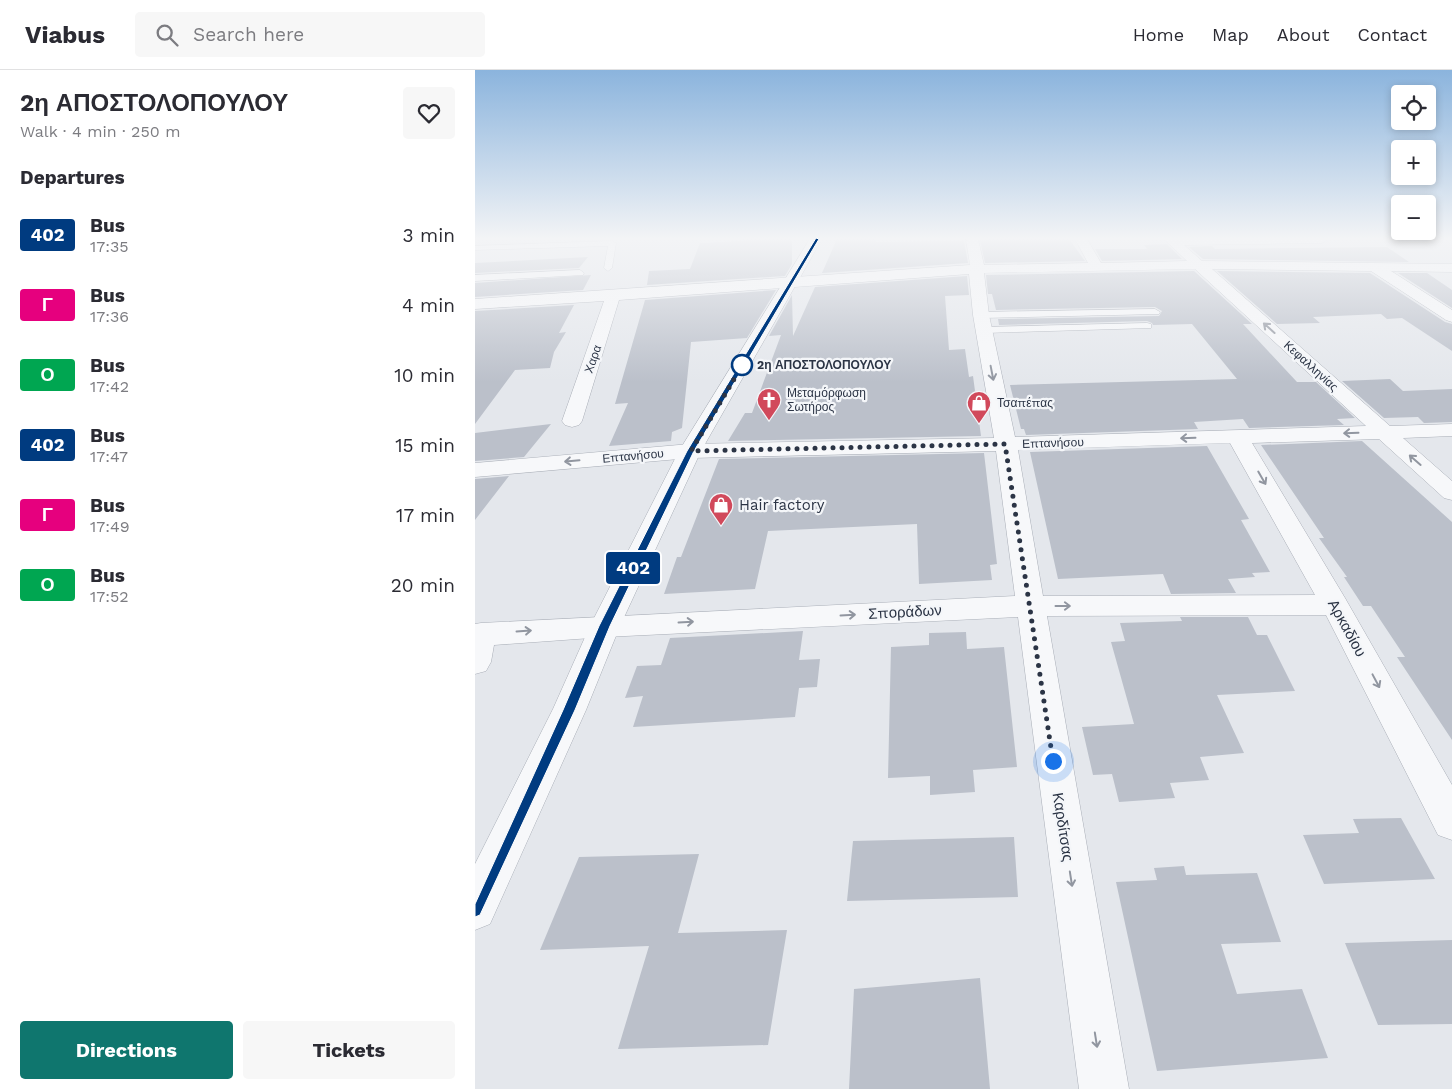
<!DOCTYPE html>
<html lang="en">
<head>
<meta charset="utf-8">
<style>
  :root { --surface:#fff; --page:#f7f7f7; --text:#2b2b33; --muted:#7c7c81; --line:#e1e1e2; --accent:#0f766e }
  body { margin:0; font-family:"Work Sans",sans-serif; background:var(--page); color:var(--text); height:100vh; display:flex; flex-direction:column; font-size:19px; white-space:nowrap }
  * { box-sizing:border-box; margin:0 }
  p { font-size:16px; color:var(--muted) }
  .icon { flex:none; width:28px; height:28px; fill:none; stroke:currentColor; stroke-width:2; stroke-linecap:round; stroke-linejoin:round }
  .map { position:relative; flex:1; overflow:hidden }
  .details { display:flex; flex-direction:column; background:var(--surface); width:475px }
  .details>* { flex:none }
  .badge { padding:0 10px; border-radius:4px; font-size:18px; line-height:32px }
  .buttons { position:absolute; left:916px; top:15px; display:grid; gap:10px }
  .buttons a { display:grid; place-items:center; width:45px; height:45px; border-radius:5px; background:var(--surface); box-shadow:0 2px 8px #0003; font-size:25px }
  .you { position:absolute; width:25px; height:25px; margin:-12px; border:4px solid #fff; border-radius:50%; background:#1a73e8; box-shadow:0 0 0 8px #1a73e833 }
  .map>.badge { position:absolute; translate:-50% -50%; box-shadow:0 0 0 2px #fff }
  h2 { padding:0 20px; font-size:19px; line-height:45px }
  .round { display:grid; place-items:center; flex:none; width:52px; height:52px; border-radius:5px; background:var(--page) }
  .head { display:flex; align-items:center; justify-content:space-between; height:85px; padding:0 20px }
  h1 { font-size:24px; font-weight:700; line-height:38px }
  .cta { display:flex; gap:10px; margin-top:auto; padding:10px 20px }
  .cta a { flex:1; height:58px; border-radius:5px; background:var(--accent); color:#fff; font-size:20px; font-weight:700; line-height:58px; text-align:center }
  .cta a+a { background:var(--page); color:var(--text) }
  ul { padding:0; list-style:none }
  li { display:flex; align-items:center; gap:15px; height:70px; padding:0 20px }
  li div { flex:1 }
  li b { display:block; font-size:19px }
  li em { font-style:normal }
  li .badge { min-width:55px; font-weight:700; text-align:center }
  header { display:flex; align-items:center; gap:30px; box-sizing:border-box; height:70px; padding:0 25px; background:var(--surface); border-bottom:1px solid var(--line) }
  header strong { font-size:24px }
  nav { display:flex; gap:28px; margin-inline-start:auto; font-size:18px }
  .search { width:350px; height:45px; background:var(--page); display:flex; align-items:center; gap:12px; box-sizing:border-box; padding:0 18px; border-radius:5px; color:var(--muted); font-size:19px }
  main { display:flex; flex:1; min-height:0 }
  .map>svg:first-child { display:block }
  .building { fill:#bbc0ca }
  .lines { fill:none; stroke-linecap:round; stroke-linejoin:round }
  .service-casing { stroke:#a9aeb7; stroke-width:1 }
  .minor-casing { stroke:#a9aeb7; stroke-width:1 }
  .tertiary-casing { stroke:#a9aeb7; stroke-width:1 }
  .service { fill:#f7f8fa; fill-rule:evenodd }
  .minor { fill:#f7f8fa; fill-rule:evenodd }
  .tertiary { fill:#f7f8fa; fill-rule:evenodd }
  .oneway { stroke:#9196a0 }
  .line { fill:#003b80; stroke:#fff }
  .walk { stroke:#2b3445; stroke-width:5; stroke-dasharray:0 9 }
  .stop-dot { fill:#fff; stroke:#003b80; stroke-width:2.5 }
  .labels { text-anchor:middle; stroke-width:4.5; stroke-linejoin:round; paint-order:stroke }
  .far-street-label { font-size:12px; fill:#2b3445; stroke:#f4f6f9 }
  .far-stop-label { font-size:12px; font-weight:bold; fill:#2b3445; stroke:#f4f6f9; text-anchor:start }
  .far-poi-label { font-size:12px; fill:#2b3445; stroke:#f4f6f9; text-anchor:start }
  .poi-label { font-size:15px; fill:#2b3445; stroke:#f4f6f9; text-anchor:start }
  .street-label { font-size:15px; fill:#2b3445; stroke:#f4f6f9 }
</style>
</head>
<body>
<header>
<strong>Viabus</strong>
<div class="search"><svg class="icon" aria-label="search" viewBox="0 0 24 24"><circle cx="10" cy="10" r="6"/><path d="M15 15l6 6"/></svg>Search here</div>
<nav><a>Home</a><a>Map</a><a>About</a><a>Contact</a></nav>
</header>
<main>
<section class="details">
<div class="head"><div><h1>2η ΑΠΟΣΤΟΛΟΠΟΥΛΟΥ</h1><p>Walk · 4 min · 250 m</p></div><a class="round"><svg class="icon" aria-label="heart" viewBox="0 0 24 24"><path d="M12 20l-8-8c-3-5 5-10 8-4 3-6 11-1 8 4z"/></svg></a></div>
<h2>Departures</h2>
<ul>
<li><span class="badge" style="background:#003b80;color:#fff">402</span><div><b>Bus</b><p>17:35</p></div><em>3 min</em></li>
<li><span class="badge" style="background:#e6007e;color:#fff">Γ</span><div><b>Bus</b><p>17:36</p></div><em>4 min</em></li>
<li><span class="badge" style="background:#00a651;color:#fff">Ο</span><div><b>Bus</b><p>17:42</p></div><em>10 min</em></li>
<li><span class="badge" style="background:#003b80;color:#fff">402</span><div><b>Bus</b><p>17:47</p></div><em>15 min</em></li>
<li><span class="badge" style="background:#e6007e;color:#fff">Γ</span><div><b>Bus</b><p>17:49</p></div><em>17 min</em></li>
<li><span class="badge" style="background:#00a651;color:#fff">Ο</span><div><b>Bus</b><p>17:52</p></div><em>20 min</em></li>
</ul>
<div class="cta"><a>Directions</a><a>Tickets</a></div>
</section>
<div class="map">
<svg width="977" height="1019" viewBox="0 0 977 1019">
  <rect width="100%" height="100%" fill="#e4e7ec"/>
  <path class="building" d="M268,169H317V194L310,206L172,215L174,201L215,199L225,173L268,171Z
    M362,169H401V172L489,171L493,193L347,203Z
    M512,169H594L610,191L510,193L505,170Z
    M692,174L707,189L627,191L620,179H672L669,175Z
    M737,176L740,179L912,177L934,192L728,189L714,177Z
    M113,187L104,198L0,203V193Z
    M719,201L777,254H768L822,312H841L880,348L862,349L869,355L774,358L768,349L719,352L723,359L551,365L549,359H546L535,315L762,309L717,254L678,255L677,253L672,251L524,255L523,249L684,246L687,241L680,237L521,240L517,224H513L511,205Z
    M742,201L895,203L970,252L977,254V281L927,248L912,249L906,244L838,247L845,253L802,254Z
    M923,203H952L977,220V238Z
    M116,205L108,220L0,227V213Z
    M492,206L494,225L470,226L474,280L490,279L494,307L498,306L506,366L253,371L270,343H277L306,265L294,266L317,225L318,266L340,217Z
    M301,220L272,268L216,272L207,358L197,362L196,371L134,376L153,333L140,334L170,230Z
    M99,235L84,263L91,262L79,282L75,298L40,300L0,354V241Z
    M915,309L928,321L977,319V352L949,353L943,347L909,348L867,311Z
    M76,354L49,387L0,391V363Z
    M887,371L977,452V670L922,587H930L896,536H888L869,507H872L844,468H849L786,375Z
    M732,376L774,449L766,450L795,502L777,503L780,507L753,509L761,523L696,524L688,504L583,509L555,382Z
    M509,383L522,494L515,495L517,510L444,514L442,454L293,461L280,519L189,524L202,487H206L244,389Z
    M34,406L0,450V409Z
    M705,547H773L782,565H792L820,621L742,625L769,683L725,687L734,710L695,713L700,728L644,732L637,704L618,705L607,657L659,654L636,572L650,571L645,553L707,551Z
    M328,561L324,590L345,589L342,617L324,618L320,647L158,657L168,626L150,628L162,596L186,595L195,568Z
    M491,562L492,579L529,577L542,697L498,700L500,722L455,725V706L413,708L416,577L454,575V563Z
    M926,748L960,809L849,814L828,765L884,763L878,749Z
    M539,767L543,827L372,831L378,771Z
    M224,784L203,863L312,860L293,975L143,979L174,876L65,880L104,787Z
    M709,796L711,805L782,803L806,872L746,874L762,924L827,919L853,988L682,1001L641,812L682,810L679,798Z
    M977,870V954L903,955L870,873Z
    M505,908L515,1019H374L379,919Z"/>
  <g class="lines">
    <g class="service-casing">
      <path id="service" d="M137,171L141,173L137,198L133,201L129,198L133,176L0,180V176Z
        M105,200L109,203L108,205L0,211V205Z
        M680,239L685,242L684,244L506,248L501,245L506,242Z
        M672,253L676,254V258L509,263L504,260L509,257Z"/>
    </g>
    <g class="minor-casing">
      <path id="minor" d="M491,169H503L509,195L613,193L600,169H612L626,193L712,191L689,169H853L847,173L709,175L727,191L977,194V202L916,201L977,240V252L971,250L896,201L737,199L915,356L977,354V366L928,368L977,411V430L969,428L904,369L777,373L870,528L977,715V770L963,765L851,545L572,546L654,1019H604L543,547L130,567L19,575L16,592L11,601L0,604V554L6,553L540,526L521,381L215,388L0,407V393L215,374L519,368L498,245L494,204L144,230L107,351L104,355L97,357L90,355L87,351L129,231L0,239V229L495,195ZM720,199L891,356L540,367L514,245L509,203ZM755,373L840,525L568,526L543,380Z"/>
    </g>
    <g class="tertiary-casing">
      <path id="tertiary" d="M335,169H347L226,381L145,556L111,640L15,854L0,860V794L78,639L115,556L204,381Z"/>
    </g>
    <use href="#service" class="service"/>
    <use href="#minor" class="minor"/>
    <use href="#tertiary" class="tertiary"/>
  </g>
  <defs><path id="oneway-shaft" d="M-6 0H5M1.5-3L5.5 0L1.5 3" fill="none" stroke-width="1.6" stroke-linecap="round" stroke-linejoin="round" transform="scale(1.25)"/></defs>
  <g class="oneway">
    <use href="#oneway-shaft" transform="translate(794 258) rotate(-138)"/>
    <use href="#oneway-shaft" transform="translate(517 303) rotate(79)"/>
    <use href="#oneway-shaft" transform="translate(876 363) rotate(178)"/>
    <use href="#oneway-shaft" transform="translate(713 368) rotate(178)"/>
    <use href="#oneway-shaft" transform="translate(940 390) rotate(-139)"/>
    <use href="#oneway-shaft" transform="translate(97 391) rotate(175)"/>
    <use href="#oneway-shaft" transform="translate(787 408) rotate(60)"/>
    <use href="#oneway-shaft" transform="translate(588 536)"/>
    <use href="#oneway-shaft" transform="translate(373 545) rotate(-3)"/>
    <use href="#oneway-shaft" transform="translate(211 552) rotate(-3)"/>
    <use href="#oneway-shaft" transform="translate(49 561) rotate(-4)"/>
    <use href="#oneway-shaft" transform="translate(901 611) rotate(62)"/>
    <use href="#oneway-shaft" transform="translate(596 809) rotate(81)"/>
    <use href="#oneway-shaft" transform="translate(621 970) rotate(81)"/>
  </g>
  <linearGradient id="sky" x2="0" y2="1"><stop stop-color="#8bb4dd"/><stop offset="0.54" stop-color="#f3f4f6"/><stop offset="1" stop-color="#f3f4f6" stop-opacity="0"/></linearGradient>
  <rect width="977" height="312" fill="url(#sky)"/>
  <path class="line" d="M341,168L344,169L219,381L135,556L100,640L5,845L0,847V834L88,640L124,556L212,381Z"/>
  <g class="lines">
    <path class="walk" d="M267,295L270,291L216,381L530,374L578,691"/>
  </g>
  <defs>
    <g id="church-pin" transform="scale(1.25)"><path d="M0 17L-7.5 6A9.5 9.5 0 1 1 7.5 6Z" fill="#d1495b" stroke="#f4f6f9"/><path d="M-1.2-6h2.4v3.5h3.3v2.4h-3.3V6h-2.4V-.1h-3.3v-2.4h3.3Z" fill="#fff"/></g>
    <g id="shop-pin" transform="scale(1.25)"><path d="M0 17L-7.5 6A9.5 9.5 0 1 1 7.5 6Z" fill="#d1495b" stroke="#f4f6f9"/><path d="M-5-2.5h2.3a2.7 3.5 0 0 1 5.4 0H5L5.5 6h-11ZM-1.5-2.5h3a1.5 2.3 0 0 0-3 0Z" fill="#fff"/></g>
  </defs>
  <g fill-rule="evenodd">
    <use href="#church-pin" x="294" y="330"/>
    <use href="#shop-pin" x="504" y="333"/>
    <use href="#shop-pin" x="246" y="435"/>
  </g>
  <circle class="stop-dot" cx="267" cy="295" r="10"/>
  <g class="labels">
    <g class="far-street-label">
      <text transform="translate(118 289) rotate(-71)" y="4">Χαρα</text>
      <text transform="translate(836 296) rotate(42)" y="4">Κεφαλληνίας</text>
      <text transform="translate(578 373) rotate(-2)" y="4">Επτανήσου</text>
      <text transform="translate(158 386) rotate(-5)" y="4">Επτανήσου</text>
    </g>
    <g class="far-stop-label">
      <text x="282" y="299">2η ΑΠΟΣΤΟΛΟΠΟΥΛΟΥ</text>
    </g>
    <g class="far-poi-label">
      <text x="312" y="327">Μεταμόρφωση<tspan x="312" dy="14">Σωτήρος</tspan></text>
      <text x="522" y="337">Τσαπέπας</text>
    </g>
    <g class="poi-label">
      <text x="264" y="440">Hair factory</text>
    </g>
    <g class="street-label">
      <text transform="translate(430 542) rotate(-3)" y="5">Σποράδων</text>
      <text transform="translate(872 558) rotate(61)" y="5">Αρκαδίου</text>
      <text transform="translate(588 757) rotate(81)" y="5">Καρδίτσας</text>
    </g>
  </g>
</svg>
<div class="buttons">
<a><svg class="icon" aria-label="locate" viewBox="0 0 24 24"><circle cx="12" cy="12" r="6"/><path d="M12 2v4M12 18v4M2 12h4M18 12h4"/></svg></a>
<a>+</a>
<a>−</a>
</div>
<div class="you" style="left:578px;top:691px"></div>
<b class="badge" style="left:158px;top:498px;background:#003b80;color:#fff">402</b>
</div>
</main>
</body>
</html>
